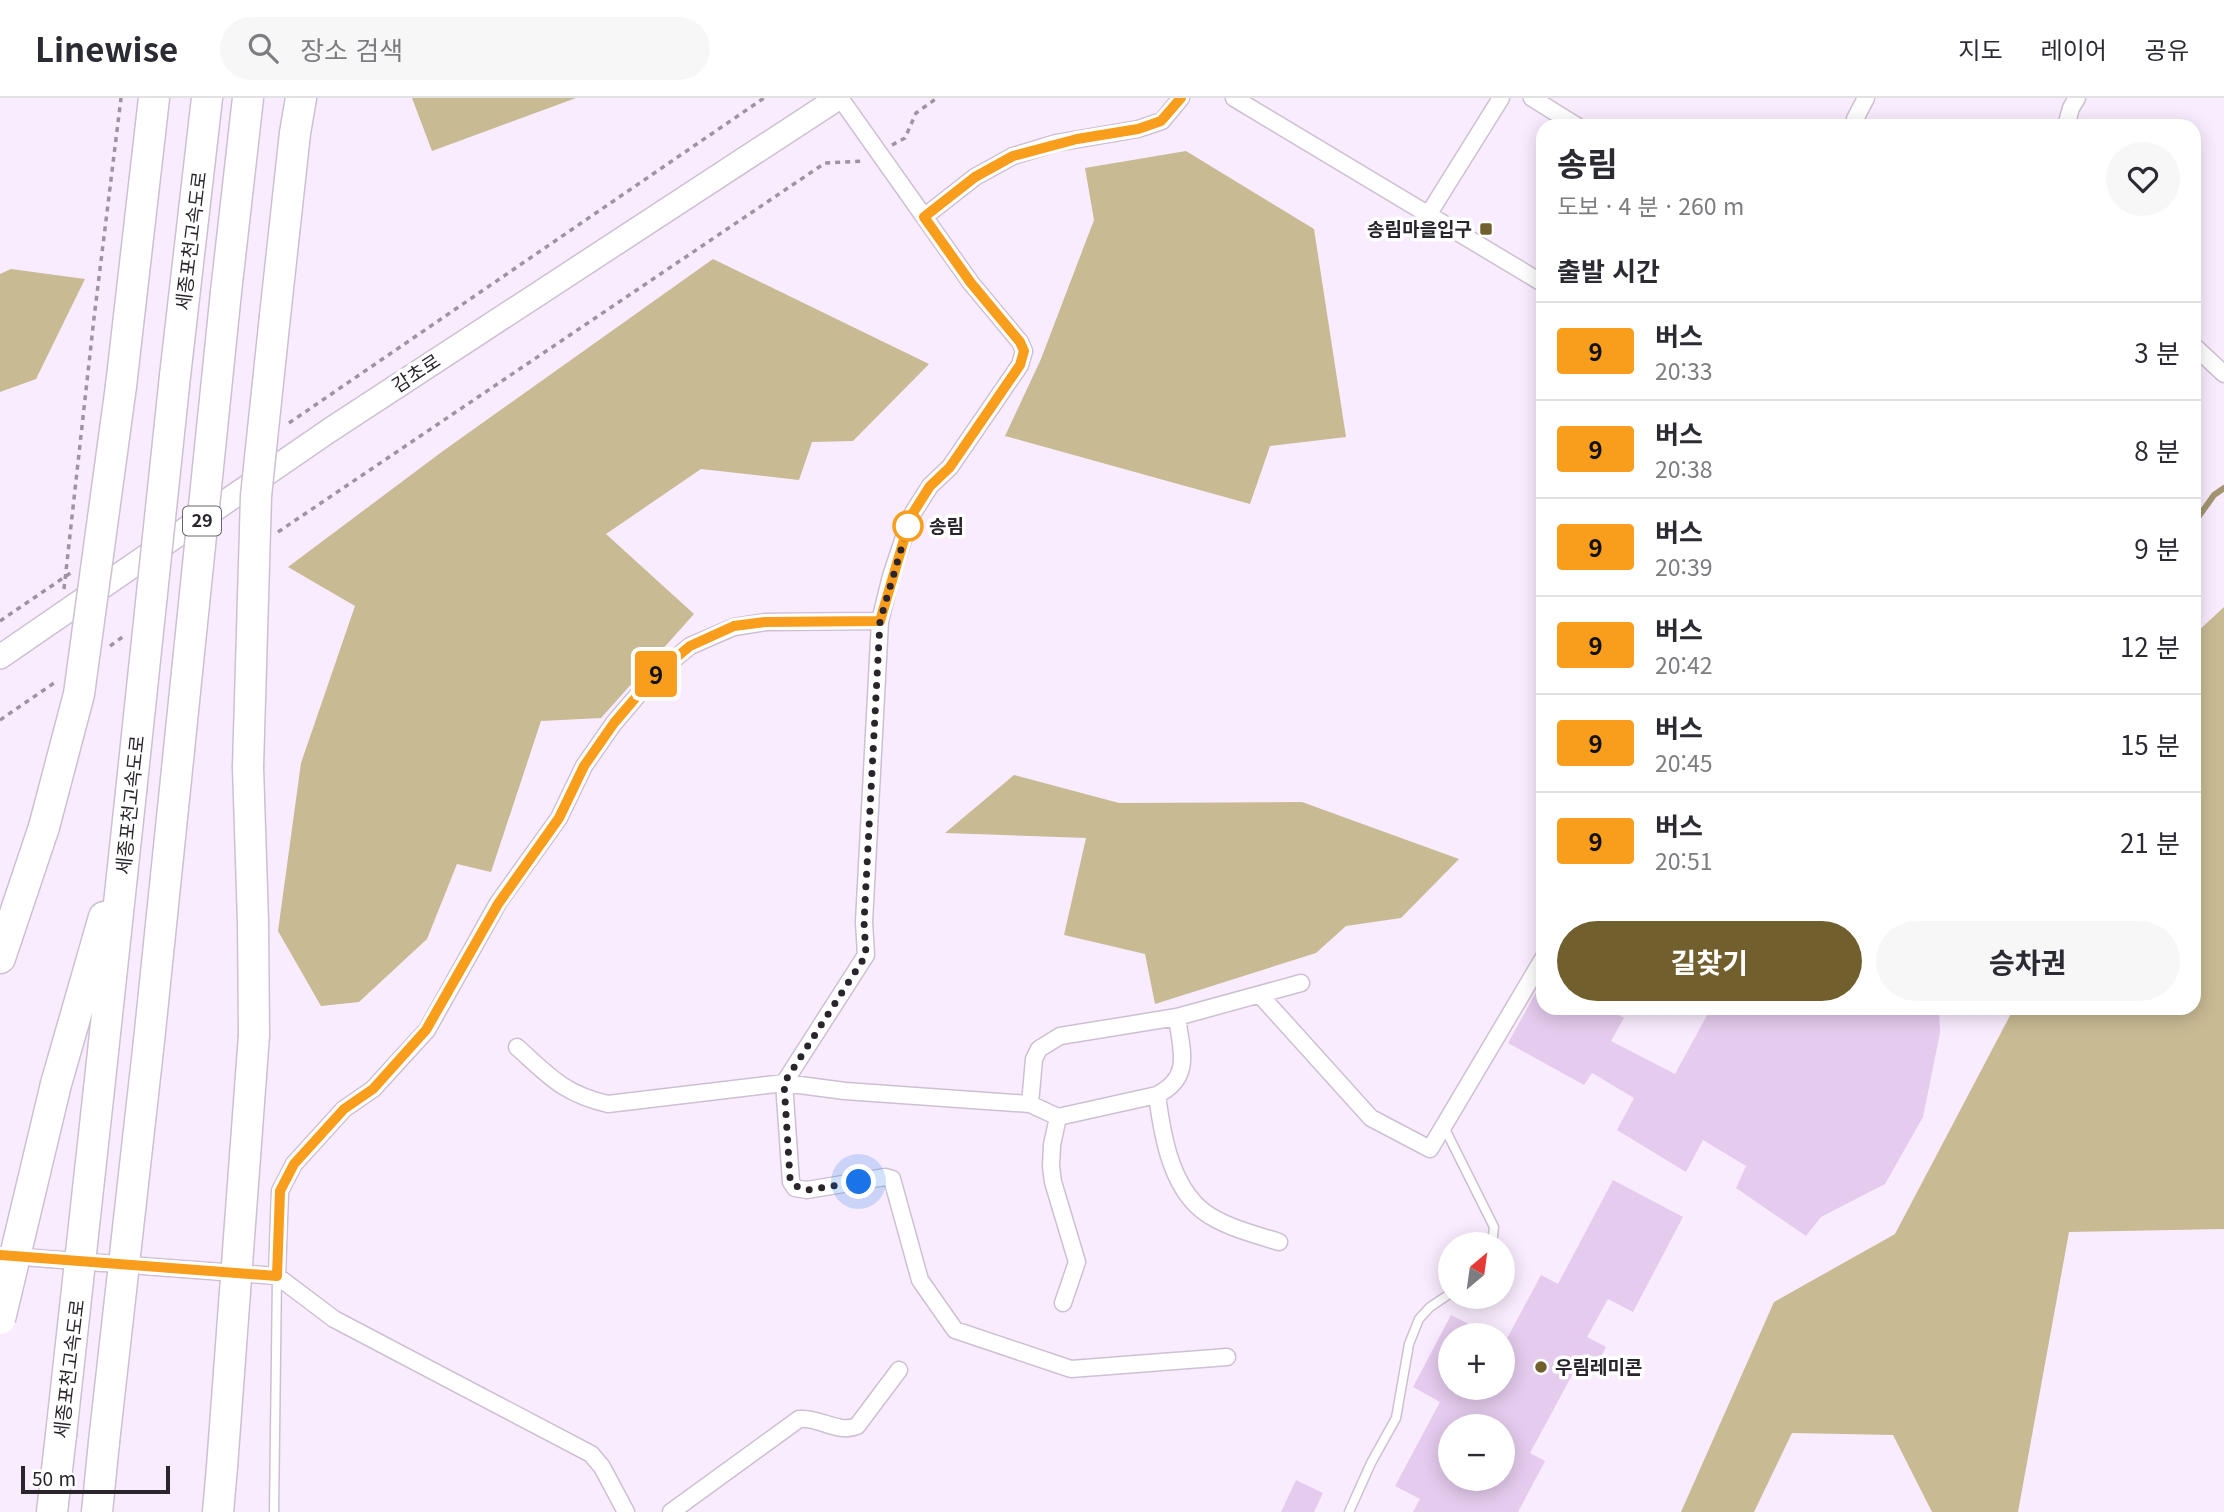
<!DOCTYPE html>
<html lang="ko">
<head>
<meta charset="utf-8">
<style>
  :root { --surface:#fff; --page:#f7f7f7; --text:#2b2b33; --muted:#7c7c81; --line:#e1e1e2; --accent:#715f2d }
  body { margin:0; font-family:Georgia,"Noto Sans KR",serif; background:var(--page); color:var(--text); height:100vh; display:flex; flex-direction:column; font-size:26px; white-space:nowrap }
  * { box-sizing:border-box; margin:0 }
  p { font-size:23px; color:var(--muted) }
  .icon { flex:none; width:38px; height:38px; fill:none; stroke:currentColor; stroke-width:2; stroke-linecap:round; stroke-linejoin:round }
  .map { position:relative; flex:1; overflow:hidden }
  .side { position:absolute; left:1536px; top:21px; width:665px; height:896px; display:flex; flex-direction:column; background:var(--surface); border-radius:21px; box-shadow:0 4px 18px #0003 }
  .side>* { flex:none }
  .badge { padding:0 14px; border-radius:5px; font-size:24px; line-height:46px }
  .needle { width:46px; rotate:29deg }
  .fabs { position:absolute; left:1438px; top:1134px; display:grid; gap:14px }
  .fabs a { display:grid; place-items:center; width:77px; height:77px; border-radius:50%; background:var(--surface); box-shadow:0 4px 18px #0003; font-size:35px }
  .scale { position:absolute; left:21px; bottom:18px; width:149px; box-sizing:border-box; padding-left:7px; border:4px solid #2a252c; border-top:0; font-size:19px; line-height:24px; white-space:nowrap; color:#2a252c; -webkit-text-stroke:5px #fff; paint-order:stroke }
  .you { position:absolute; width:35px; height:35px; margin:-18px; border:5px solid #fff; border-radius:50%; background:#1a73e8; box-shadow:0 0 0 10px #1a73e833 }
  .map>.badge { position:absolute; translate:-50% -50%; box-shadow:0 0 0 4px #fff }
  h2 { padding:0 21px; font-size:26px; line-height:63px }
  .round { display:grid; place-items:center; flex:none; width:74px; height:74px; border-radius:37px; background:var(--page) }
  .headline { display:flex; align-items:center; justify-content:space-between; height:119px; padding:0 21px }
  h1 { font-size:33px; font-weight:700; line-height:52px }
  .primary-button { display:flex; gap:14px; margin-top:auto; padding:14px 21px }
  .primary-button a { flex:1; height:80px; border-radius:42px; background:var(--accent); color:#fff; font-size:28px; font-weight:700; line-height:80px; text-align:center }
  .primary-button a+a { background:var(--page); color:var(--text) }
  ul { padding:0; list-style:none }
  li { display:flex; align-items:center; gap:21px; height:98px; padding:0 21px; border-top:2px solid var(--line) }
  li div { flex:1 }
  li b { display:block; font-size:26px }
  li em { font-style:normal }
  li .badge { min-width:77px; font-weight:700; text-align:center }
  header { display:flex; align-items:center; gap:42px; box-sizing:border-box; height:98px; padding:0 35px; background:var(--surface); border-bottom:2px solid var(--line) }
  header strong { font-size:33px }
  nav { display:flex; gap:38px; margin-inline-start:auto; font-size:24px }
  .search { width:490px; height:63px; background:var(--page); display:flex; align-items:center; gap:18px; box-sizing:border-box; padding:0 24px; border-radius:38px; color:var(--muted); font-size:26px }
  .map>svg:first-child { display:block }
  .forest { fill:#c8ba93 }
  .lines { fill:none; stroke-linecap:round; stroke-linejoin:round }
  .stream { stroke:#a39570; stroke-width:6 }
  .building { fill:#e5cbee; fill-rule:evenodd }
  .lane-casing { stroke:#cdc0d2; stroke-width:11 }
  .street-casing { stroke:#cdc0d2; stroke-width:19 }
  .secondary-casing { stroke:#cdc0d2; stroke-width:26 }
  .highway-casing { stroke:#cdc0d2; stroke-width:33 }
  .path { stroke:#9e94a1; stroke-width:3.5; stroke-dasharray:5 5; stroke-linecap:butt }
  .lane { stroke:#fff; stroke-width:8 }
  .street { stroke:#fff; stroke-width:16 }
  .secondary { stroke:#fff; stroke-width:23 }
  .highway { stroke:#fff; stroke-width:30 }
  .highway-bridge-casing { stroke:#cdc0d2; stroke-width:33; stroke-linecap:butt }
  .highway-bridge { stroke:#fff; stroke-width:30 }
  .line-casing { stroke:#fff; stroke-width:16 }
  .line { stroke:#f99d1c; stroke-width:10 }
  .walk { stroke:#2a252c; stroke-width:7; stroke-dasharray:0 12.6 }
  .poi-dot { fill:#715f2d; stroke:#fff; stroke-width:2.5 }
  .stop-dot { fill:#fff; stroke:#f99d1c; stroke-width:3.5 }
  .labels { text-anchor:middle; stroke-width:7; stroke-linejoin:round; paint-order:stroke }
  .shield { fill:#fff; stroke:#6a666b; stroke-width:2 }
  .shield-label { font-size:18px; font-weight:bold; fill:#2a252c }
  .poi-label { font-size:19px; font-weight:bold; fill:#2a252c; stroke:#fff; text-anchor:end }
  .street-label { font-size:19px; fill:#2a252c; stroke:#fff }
  .stop-label { font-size:19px; font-weight:bold; fill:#2a252c; stroke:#fff; text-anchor:start }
</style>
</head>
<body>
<header>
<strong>Linewise</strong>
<div class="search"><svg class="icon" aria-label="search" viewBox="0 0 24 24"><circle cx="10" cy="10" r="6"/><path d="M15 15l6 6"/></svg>장소 검색</div>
<nav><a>지도</a><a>레이어</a><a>공유</a></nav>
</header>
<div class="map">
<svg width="2224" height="1414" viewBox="0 0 2224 1414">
  <rect width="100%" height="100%" fill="#f9ecfe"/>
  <path class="forest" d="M412,0H576L432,53Z
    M1186,53L1314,131L1346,339L1270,348L1250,406L1005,338L1041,261L1094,122L1085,70Z
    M713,161L929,266L853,343L812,344L799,382L701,371L606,436L694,516L601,620L541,623L491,774L457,766L427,841L359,904L321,908L278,833L301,665L355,508L288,469L443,353Z
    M11,171L85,181L36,281L0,294V176Z
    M2224,509V1131L2069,1134L2018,1414H1932L1893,1337L1792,1335L1754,1414H1681L1774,1204L1895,1136L2014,910H2194L2195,536Z
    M1014,677L1119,705L1302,704L1459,761L1401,820L1346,828L1316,855L1155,906L1145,856L1064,837L1086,740L945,735Z"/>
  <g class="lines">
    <path class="stream" d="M2194,425L2214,397L2224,390"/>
  </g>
  <path class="building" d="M1544,880V910H1606L1624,920L1611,943L1675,976L1711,910H1939L1940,935L1923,1019L1885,1086L1821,1119L1806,1138L1736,1090L1746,1068L1703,1042L1686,1074L1617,1032L1634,1000L1592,975L1584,987L1508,945Z
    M1613,1082L1683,1119L1633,1214L1608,1201L1587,1239L1606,1249L1592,1276L1577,1268L1530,1355L1545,1363L1518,1414H1413L1420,1401L1395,1388L1440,1304L1413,1289L1451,1217L1490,1237H1451V1290H1503V1248L1541,1177L1558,1186ZM1451,1328H1503V1381H1451Z
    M1296,1382L1323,1395L1314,1414H1281Z"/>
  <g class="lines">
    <g class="lane-casing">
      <path id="lane" d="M1444,1029L1494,1129L1492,1146
        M274,1414L277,1178
        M1349,1414L1371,1365L1396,1320L1409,1246L1419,1221L1430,1209L1451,1195"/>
    </g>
    <g class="street-casing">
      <path id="street" d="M1234,0L1544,186
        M1532,0L1577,28
        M1855,21L1866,0
        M2066,28L2071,10L2077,0
        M1428,117L1501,0
        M924,119L975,79L1013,58L1056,45L1138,31L1162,23L1181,0
        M2194,248L2224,276
        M880,523L864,824L866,857L784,985L791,1084L795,1090L807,1092L885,1079L892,1081L920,1182L955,1232L1071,1271L1227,1259
        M1260,897L1371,1020L1430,1051L1544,859
        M1177,919C1181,952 1193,979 1157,997C1162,1035 1170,1087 1203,1113C1224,1129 1254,1136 1279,1144
        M517,949C549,978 564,996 608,1006L784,985L845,993L1030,1006L1058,1019L1052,1047L1051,1068L1053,1084L1077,1164L1063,1205
        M1030,1006L1034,961L1039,951L1060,938L1177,919L1301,885
        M1058,1019L1157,997
        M9,1158L277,1178L280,1093L294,1066L344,1011L373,991L427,932L498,805L559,720L584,668L614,625L655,577L690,548L734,529L766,524L880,523L891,478L911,418L930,388L950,369L1020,267L1024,253L1020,244L971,185L840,0
        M277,1178L334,1221L591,1356L602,1369L626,1414
        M671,1414L799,1321C820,1319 838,1336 857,1328L899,1272"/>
    </g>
    <g class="secondary-casing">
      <path id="secondary" d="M0,559L330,332L838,0"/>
    </g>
    <g class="highway-casing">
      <path id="highway" d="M226,194L248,0
        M275,218L295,35L301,0
        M175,278L207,0
        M121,288L154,0
        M248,669L253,824L254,937
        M0,860L44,729
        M149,943L179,652
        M56,986L104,819
        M99,991L131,694
        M52,1414L61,1337
        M97,1414L104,1344
        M218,1414L222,1369"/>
    </g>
    <path class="path" d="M892,47L905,40L916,15L937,0
      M289,325L764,0
      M278,434L825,65L864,63
      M64,491L94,220L121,0
      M0,523L72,474
      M110,548L124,538
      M0,622L57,583"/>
    <use href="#lane" class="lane"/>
    <use href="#street" class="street"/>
    <use href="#secondary" class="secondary"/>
    <use href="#highway" class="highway"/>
    <g class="highway-bridge-casing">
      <path id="highway-bridge" d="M179,652L226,194
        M248,669L256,398L275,218
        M131,694L175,278
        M44,729L79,596L121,288
        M0,1221L56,986
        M61,1337L99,991
        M104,1344L149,943
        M222,1369L254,937"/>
    </g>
    <use href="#highway-bridge" class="highway-bridge"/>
  </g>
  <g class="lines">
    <g class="line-casing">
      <path id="line" d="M0,1157L277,1178L280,1093L294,1066L344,1011L373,991L426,932L498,806L559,720L584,668L614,625L655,577L690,548L734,528L765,524L880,523L911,418L930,388L950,369L1020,267L1024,253L1020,244L971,185L924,119L975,79L1013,58L1077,41L1138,31L1161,23L1181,0"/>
    </g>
    <use href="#line" class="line"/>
    <path class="walk" d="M859,1084L807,1092L793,1087L790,1080L784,985L866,857L864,824L880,523L908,428"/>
  </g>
  <g class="poi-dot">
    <rect x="1479" y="124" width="14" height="14" rx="3.5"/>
    <circle cx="1541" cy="1269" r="7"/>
  </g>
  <circle class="stop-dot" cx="908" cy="428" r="14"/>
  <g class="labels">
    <rect class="shield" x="183" y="408.5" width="38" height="29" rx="5"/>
    <g class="shield-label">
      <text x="202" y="429">29</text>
    </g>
    <g class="poi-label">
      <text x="1472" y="138">송림마을입구</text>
      <text x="1555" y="1276" text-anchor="start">우림레미콘</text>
    </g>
    <g class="street-label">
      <text transform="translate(191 143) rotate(-83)" y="7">세종포천고속도로</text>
      <text transform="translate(416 275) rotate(-33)" y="7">감초로</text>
      <text transform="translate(130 707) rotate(-84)" y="7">세종포천고속도로</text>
      <text transform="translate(69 1271) rotate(-83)" y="7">세종포천고속도로</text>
    </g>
    <g class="stop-label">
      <text x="929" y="435">송림</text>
    </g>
  </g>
</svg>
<div class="fabs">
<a><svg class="needle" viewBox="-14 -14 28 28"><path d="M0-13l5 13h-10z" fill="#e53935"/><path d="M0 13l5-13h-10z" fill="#7c7c81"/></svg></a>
<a>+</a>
<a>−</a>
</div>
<div class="scale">50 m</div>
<div class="you" style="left:859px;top:1084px"></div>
<b class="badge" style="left:656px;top:576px;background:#f99d1c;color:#111">9</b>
<section class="side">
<div class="headline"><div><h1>송림</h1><p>도보 · 4 분 · 260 m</p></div><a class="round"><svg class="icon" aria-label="heart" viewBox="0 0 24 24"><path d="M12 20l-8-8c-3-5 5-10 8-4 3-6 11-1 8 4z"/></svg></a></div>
<h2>출발 시간</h2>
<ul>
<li><span class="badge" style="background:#f99d1c;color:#111">9</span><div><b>버스</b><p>20:33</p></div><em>3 분</em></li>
<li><span class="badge" style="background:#f99d1c;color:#111">9</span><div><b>버스</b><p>20:38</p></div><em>8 분</em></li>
<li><span class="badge" style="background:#f99d1c;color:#111">9</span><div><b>버스</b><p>20:39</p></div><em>9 분</em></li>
<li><span class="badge" style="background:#f99d1c;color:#111">9</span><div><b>버스</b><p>20:42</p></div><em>12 분</em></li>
<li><span class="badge" style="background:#f99d1c;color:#111">9</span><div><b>버스</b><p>20:45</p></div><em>15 분</em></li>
<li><span class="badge" style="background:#f99d1c;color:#111">9</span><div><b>버스</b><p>20:51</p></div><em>21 분</em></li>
</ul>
<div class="primary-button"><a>길찾기</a><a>승차권</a></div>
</section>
</div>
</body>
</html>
